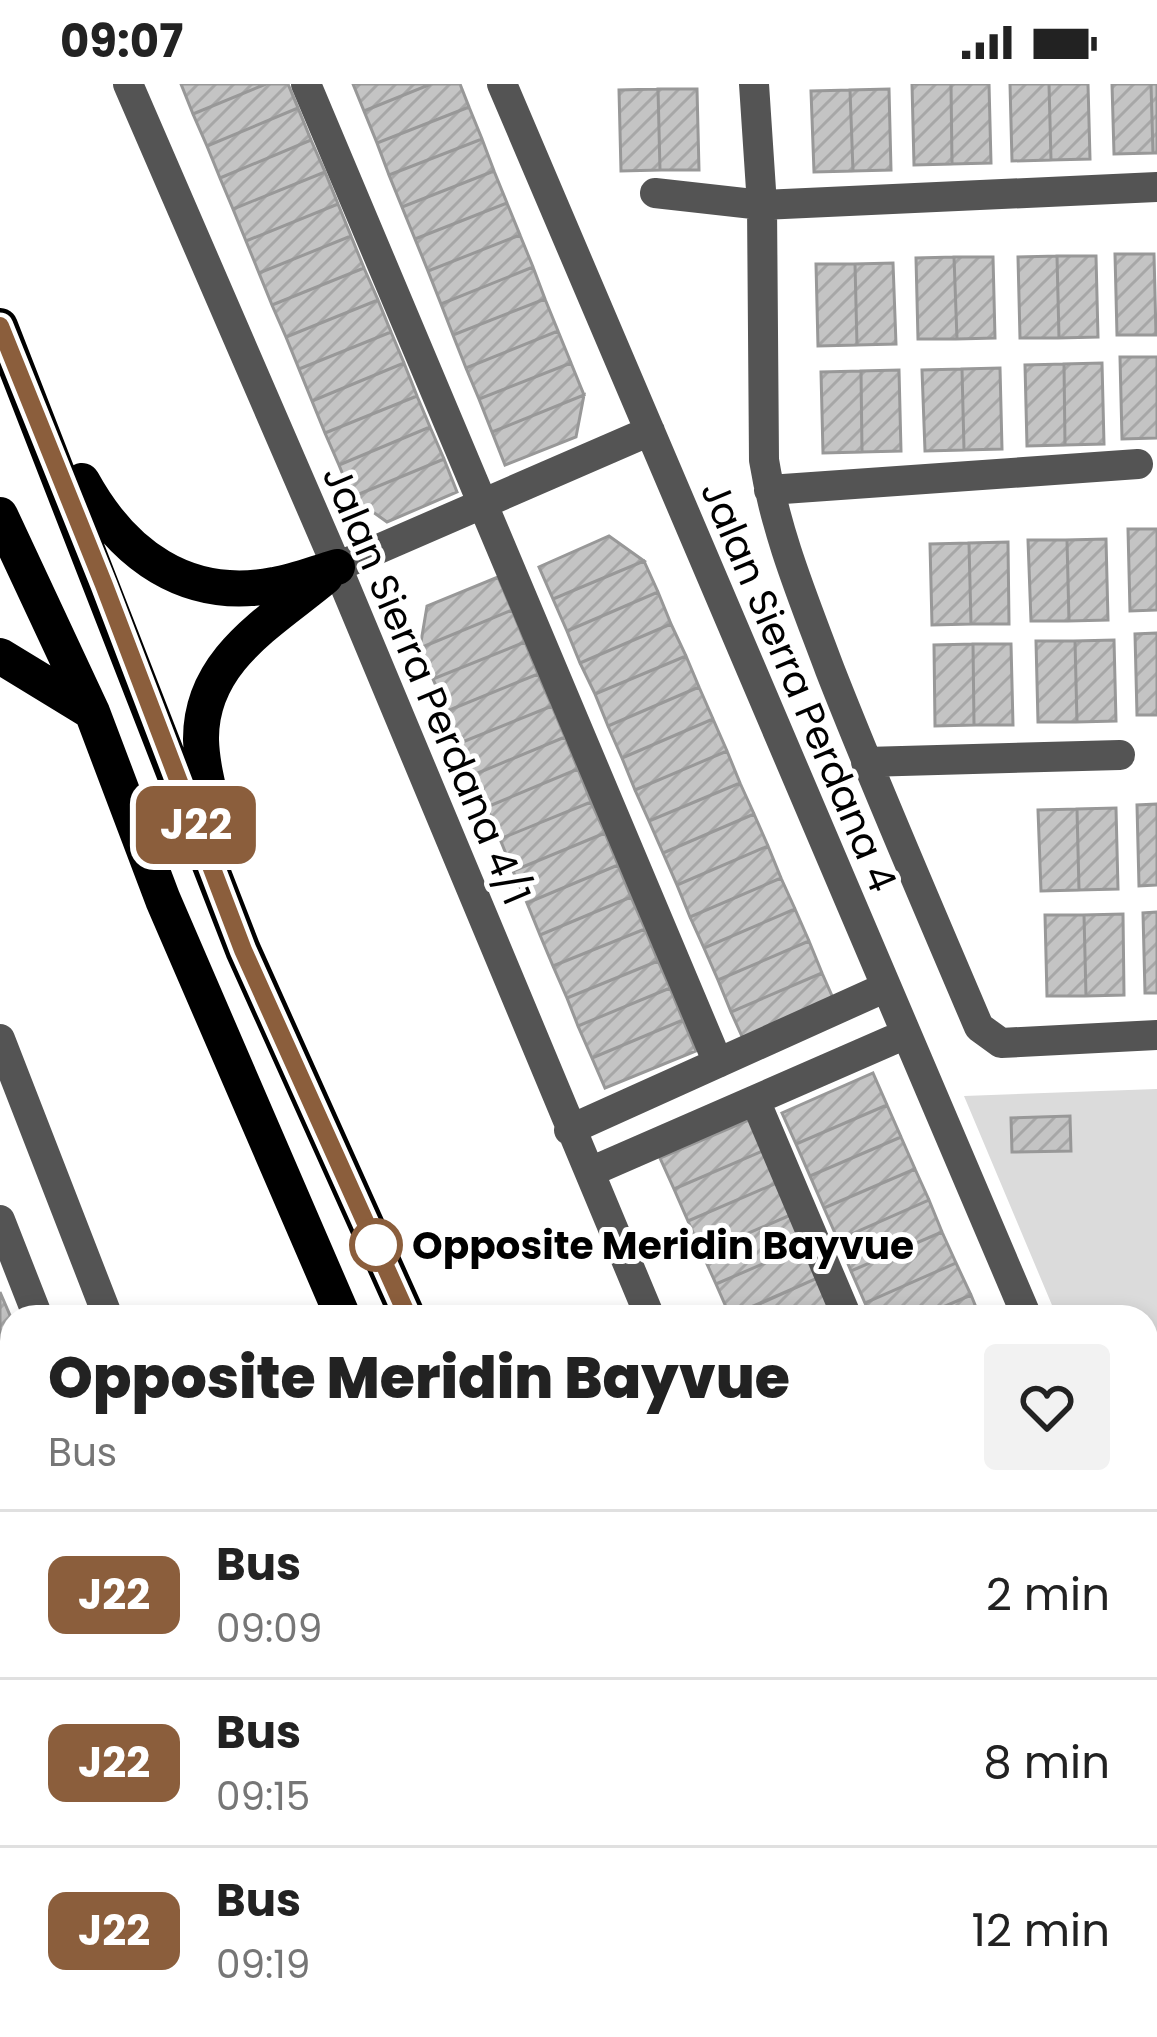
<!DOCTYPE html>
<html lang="en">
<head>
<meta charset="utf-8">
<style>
  :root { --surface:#fff; --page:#f2f2f2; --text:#222; --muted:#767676; --line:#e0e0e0 }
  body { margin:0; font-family:Poppins,sans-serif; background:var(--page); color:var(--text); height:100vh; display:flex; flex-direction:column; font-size:45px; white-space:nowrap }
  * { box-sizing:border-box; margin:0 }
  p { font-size:39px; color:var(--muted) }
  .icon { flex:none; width:66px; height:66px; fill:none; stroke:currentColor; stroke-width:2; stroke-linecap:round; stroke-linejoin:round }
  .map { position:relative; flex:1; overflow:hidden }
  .sheet { position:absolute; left:0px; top:1221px; width:1158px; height:732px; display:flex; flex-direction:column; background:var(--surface); border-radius:36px 36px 0 0; box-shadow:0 6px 18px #0003 }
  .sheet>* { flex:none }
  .badge { padding:0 24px; border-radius:18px; font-size:42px; line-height:78px }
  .map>.badge { position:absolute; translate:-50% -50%; box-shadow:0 0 0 6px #fff }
  .round { display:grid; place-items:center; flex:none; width:126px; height:126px; border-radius:12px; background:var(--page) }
  .head { display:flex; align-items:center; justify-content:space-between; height:204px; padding:0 48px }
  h1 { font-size:57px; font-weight:800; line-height:90px }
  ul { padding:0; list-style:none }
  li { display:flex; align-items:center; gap:36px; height:168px; padding:0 48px; border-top:3px solid var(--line) }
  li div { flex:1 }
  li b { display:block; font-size:45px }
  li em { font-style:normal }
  li .badge { min-width:132px; font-weight:700; text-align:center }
  .status { display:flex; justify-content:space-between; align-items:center; height:84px; padding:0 60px; background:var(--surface); direction:ltr }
  .status svg { height:33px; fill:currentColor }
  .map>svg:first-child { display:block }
  .green { fill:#dbdbdb }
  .building { fill:url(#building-hatch); stroke:#989898; stroke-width:3 }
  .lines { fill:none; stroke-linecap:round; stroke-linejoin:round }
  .minor { stroke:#545454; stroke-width:30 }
  .highway { stroke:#000; stroke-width:36 }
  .line-casing { stroke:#fff; stroke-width:27 }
  .line { stroke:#8b5e3c; stroke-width:18 }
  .stop-dot { fill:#fff; stroke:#8b5e3c; stroke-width:6 }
  .labels { text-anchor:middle; stroke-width:10; stroke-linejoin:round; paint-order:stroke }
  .street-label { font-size:39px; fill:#000; stroke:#fff }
  .stop-label { font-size:39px; font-weight:bold; fill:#000; stroke:#fff; text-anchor:start }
</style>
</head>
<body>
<div class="status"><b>09:07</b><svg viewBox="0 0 49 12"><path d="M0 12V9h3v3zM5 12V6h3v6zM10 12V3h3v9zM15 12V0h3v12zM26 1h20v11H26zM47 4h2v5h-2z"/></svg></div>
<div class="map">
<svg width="1157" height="1953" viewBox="0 0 1157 1953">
  <defs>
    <pattern id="building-hatch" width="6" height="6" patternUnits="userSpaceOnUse" patternTransform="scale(3)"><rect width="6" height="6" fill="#c4c4c4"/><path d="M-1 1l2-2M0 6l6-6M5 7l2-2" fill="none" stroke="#a7a7a7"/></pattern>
  </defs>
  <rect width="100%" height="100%" fill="#fff"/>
  <path class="green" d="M1157,1005V1469L1146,1443V1233H1057L964,1012Z"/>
  <path class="building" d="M181,0H266L193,30Z
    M266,0H288L298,24L207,62L193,30Z
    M353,0H431L364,27Z
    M431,0H460L469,23L377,59L364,27Z
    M912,0H951L952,80L914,81Z
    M951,0H989L991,79L952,80Z
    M1010,0H1049L1051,76L1012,77Z
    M1049,0H1088L1090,75L1051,76Z
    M1112,0H1151L1153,69L1114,70Z
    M1151,0H1157V69H1153Z
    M658,5H697L699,86H660Z
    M658,5L660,86L621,87L619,6Z
    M889,5L891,86L853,87L850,6Z
    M850,6L853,87L814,88L811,7Z
    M469,23L482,55L389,91L377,59Z
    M298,24L311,56L220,94L207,62Z
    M482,55L494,87L402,123L389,91Z
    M311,56L325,88L233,125L220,94Z
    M494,87L507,119L415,155L402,123Z
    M325,88L338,120L246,157L233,125Z
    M507,119L520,151L428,187L415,155Z
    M338,120L351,152L259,189L246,157Z
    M520,151L533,183L441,220L428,187Z
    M351,152L364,184L272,221L259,189Z
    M1115,170H1154L1156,251H1117Z
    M1057,172H1096L1098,253L1059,254Z
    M1057,172L1059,254H1020L1018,173Z
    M954,173H993L995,254L957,255Z
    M954,173L957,255H918L916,174Z
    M893,179L896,260L857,261L855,180Z
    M816,180H855L857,261L818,262Z
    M533,183L545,215L453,251L441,220Z
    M364,184L378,216L286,253L272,221Z
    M545,215L558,247L466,284L453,251Z
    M378,216L391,248L299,285L286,253Z
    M558,247L571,279L479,315L466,284Z
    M391,248L404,279L312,317L299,285Z
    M1120,273H1157V354L1122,355Z
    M404,279L417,312L325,349L312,317Z
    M571,279L584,311L492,348L479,315Z
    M1102,279L1104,360L1065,361L1064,280Z
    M1064,280L1065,361L1027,362L1025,281Z
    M1000,284L1002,365L964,366L962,285Z
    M962,285L964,366L925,367L922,286Z
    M899,286L901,367L862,368L861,287Z
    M861,287L862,368L823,369L821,288Z
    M584,311L576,353L505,381L492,348Z
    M417,312L430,343L339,381L325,349Z
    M430,343L444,375L352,413L339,381Z
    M444,375L457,408L387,438L352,413Z
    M1128,445H1157V526L1130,527Z
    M609,452L644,477L553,515L539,483Z
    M1106,455L1108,536L1069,537L1067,456Z
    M1028,456H1067L1069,537H1031Z
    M1008,458L1009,540H971L969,459Z
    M969,459L971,540L932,541L930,460Z
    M644,477L658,508L567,547L553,515Z
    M498,493L512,526L420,564L427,522Z
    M658,508L671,540L580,579L567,547Z
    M512,526L525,558L433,595L420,564Z
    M671,540L686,572L595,610L580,579Z
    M1157,549V631H1137L1135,550Z
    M1114,556L1116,637L1077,638L1075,557Z
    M1036,557H1075L1077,638H1038Z
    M525,558L538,590L447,627L433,595Z
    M973,560H1011L1013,641H974Z
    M973,560L974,641L935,642L934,561Z
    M686,572L699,603L608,642L595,610Z
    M538,590L552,622L460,659L447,627Z
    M699,603L713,635L622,674L608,642Z
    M552,622L565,653L473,691L460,659Z
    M713,635L727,667L635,706L622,674Z
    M565,653L578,685L487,723L473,691Z
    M727,667L740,699L649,737L635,706Z
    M578,685L591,718L500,755L487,723Z
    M740,699L754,730L663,769L649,737Z
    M591,718L605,749L513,787L500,755Z
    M1157,720V801L1139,802L1137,721Z
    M1116,724L1118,805L1079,806L1077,725Z
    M1077,725L1079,806L1041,807L1038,726Z
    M754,730L768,762L677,801L663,769Z
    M605,749L618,781L527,819L513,787Z
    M768,762L781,794L690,833L677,801Z
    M618,781L631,813L540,851L527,819Z
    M781,794L795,825L704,864L690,833Z
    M631,813L645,845L553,882L540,851Z
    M795,825L809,857L718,896L704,864Z
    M1157,828V909H1145L1143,829Z
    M1123,830L1124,911L1086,912L1084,831Z
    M1045,831H1084L1086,912H1047Z
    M645,845L658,877L567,914L553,882Z
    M809,857L822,889L731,928L718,896Z
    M658,877L670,904L578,942L567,914Z
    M822,889L836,921L745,959L731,928Z
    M670,904L683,936L592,974L578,942Z
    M683,936L696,967L605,1004L592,974Z
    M873,989L887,1021L796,1060L782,1029Z
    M887,1021L901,1053L810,1092L796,1060Z
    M1070,1032L1071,1067L1012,1068L1011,1034Z
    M751,1035L765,1066L674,1105L660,1074Z
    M901,1053L915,1085L824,1124L810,1092Z
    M765,1066L779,1098L688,1137L674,1105Z
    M915,1085L929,1116L838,1156L824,1124Z
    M779,1098L793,1130L702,1169L688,1137Z
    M929,1116L942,1148L851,1187L838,1156Z
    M793,1130L807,1161L716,1200L702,1169Z
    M942,1148L956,1179L865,1219L851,1187Z
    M807,1161L820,1193L730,1232L716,1200Z
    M956,1179L971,1211L920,1233H872L865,1219Z
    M820,1193L835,1225L815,1233H730Z
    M0,1208L12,1236V1321L0,1327Z
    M971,1211L980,1233H920Z
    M12,1509V1546L0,1551V1514Z
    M12,1546V1582L0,1587V1551Z
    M12,1582V1617L0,1622V1587Z
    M12,1617V1653L0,1658V1622Z
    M1154,1640L1157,1675L1146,1680V1643Z
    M12,1653V1689L2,1693L0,1658Z
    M1157,1675V1713L1146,1717V1680Z
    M1157,1713V1750L1146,1755V1717Z
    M1157,1750V1787L1146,1791V1755Z
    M1157,1787V1825L1146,1829V1791Z
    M1157,1825V1861L1146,1866V1829Z
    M1157,1861V1899L1152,1900L1146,1886V1866Z
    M127,1941H203L205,1944L185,1953H103Z
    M245,1941H292L263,1953H250Z
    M292,1941H350L354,1952L263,1953Z
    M1023,1941H1061L1031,1953Z
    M1061,1941H1130L1133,1949L1123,1953H1031Z"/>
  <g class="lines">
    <path class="minor" d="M128,0L337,483L650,1233
      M306,0L718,979
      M502,0L1027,1233
      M754,0L762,121L764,376C776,450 804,516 830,586C877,706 929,825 979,943L1001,959L1157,951
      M655,109L762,121L1157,103
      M769,406L1138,380
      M337,483L650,347
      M866,678L1120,671
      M0,955L108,1233
      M755,1016L847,1233
      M569,1046L884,904
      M590,1088L906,950
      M0,1136L38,1233
      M0,1342L12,1337
      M0,1462L12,1457
      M1146,1513L1157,1539
      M0,1883L12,1912
      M1146,1937L1153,1953
      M24,1941L29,1953
      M403,1941L408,1953
      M944,1941L949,1953"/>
    <path class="highway" d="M0,242L243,866L408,1233
      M82,397C122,470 186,518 274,501C295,498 316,489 337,483
      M0,431L92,628L163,816L343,1233
      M0,572L92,628
      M220,756C214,724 202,689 201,656C200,576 271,538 325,493
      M644,1941L649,1953
      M733,1941L742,1953"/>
  </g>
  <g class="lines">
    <g class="line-casing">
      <path id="line" d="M0,242L104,501L243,866L408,1233"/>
    </g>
    <use href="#line" class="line"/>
  </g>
  <circle class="stop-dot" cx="376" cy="1161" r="24"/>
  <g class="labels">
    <g class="street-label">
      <text transform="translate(427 601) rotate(67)" y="14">Jalan Sierra Perdana 4/1</text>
      <text transform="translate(799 602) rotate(67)" y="14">Jalan Sierra Perdana 4</text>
    </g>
    <g class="stop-label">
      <text x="412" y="1175">Opposite Meridin Bayvue</text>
    </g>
  </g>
</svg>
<b class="badge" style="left:196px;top:741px;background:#8b5e3c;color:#fff">J22</b>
<section class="sheet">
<div class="head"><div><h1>Opposite Meridin Bayvue</h1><p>Bus</p></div><a class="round"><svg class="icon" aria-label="heart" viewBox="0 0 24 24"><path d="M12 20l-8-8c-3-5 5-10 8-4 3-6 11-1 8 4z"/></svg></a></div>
<ul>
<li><span class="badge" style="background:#8b5e3c;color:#fff">J22</span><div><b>Bus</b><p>09:09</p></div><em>2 min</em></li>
<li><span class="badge" style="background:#8b5e3c;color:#fff">J22</span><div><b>Bus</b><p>09:15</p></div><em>8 min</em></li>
<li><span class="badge" style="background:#8b5e3c;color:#fff">J22</span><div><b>Bus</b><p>09:19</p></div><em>12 min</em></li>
</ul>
</section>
</div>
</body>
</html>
